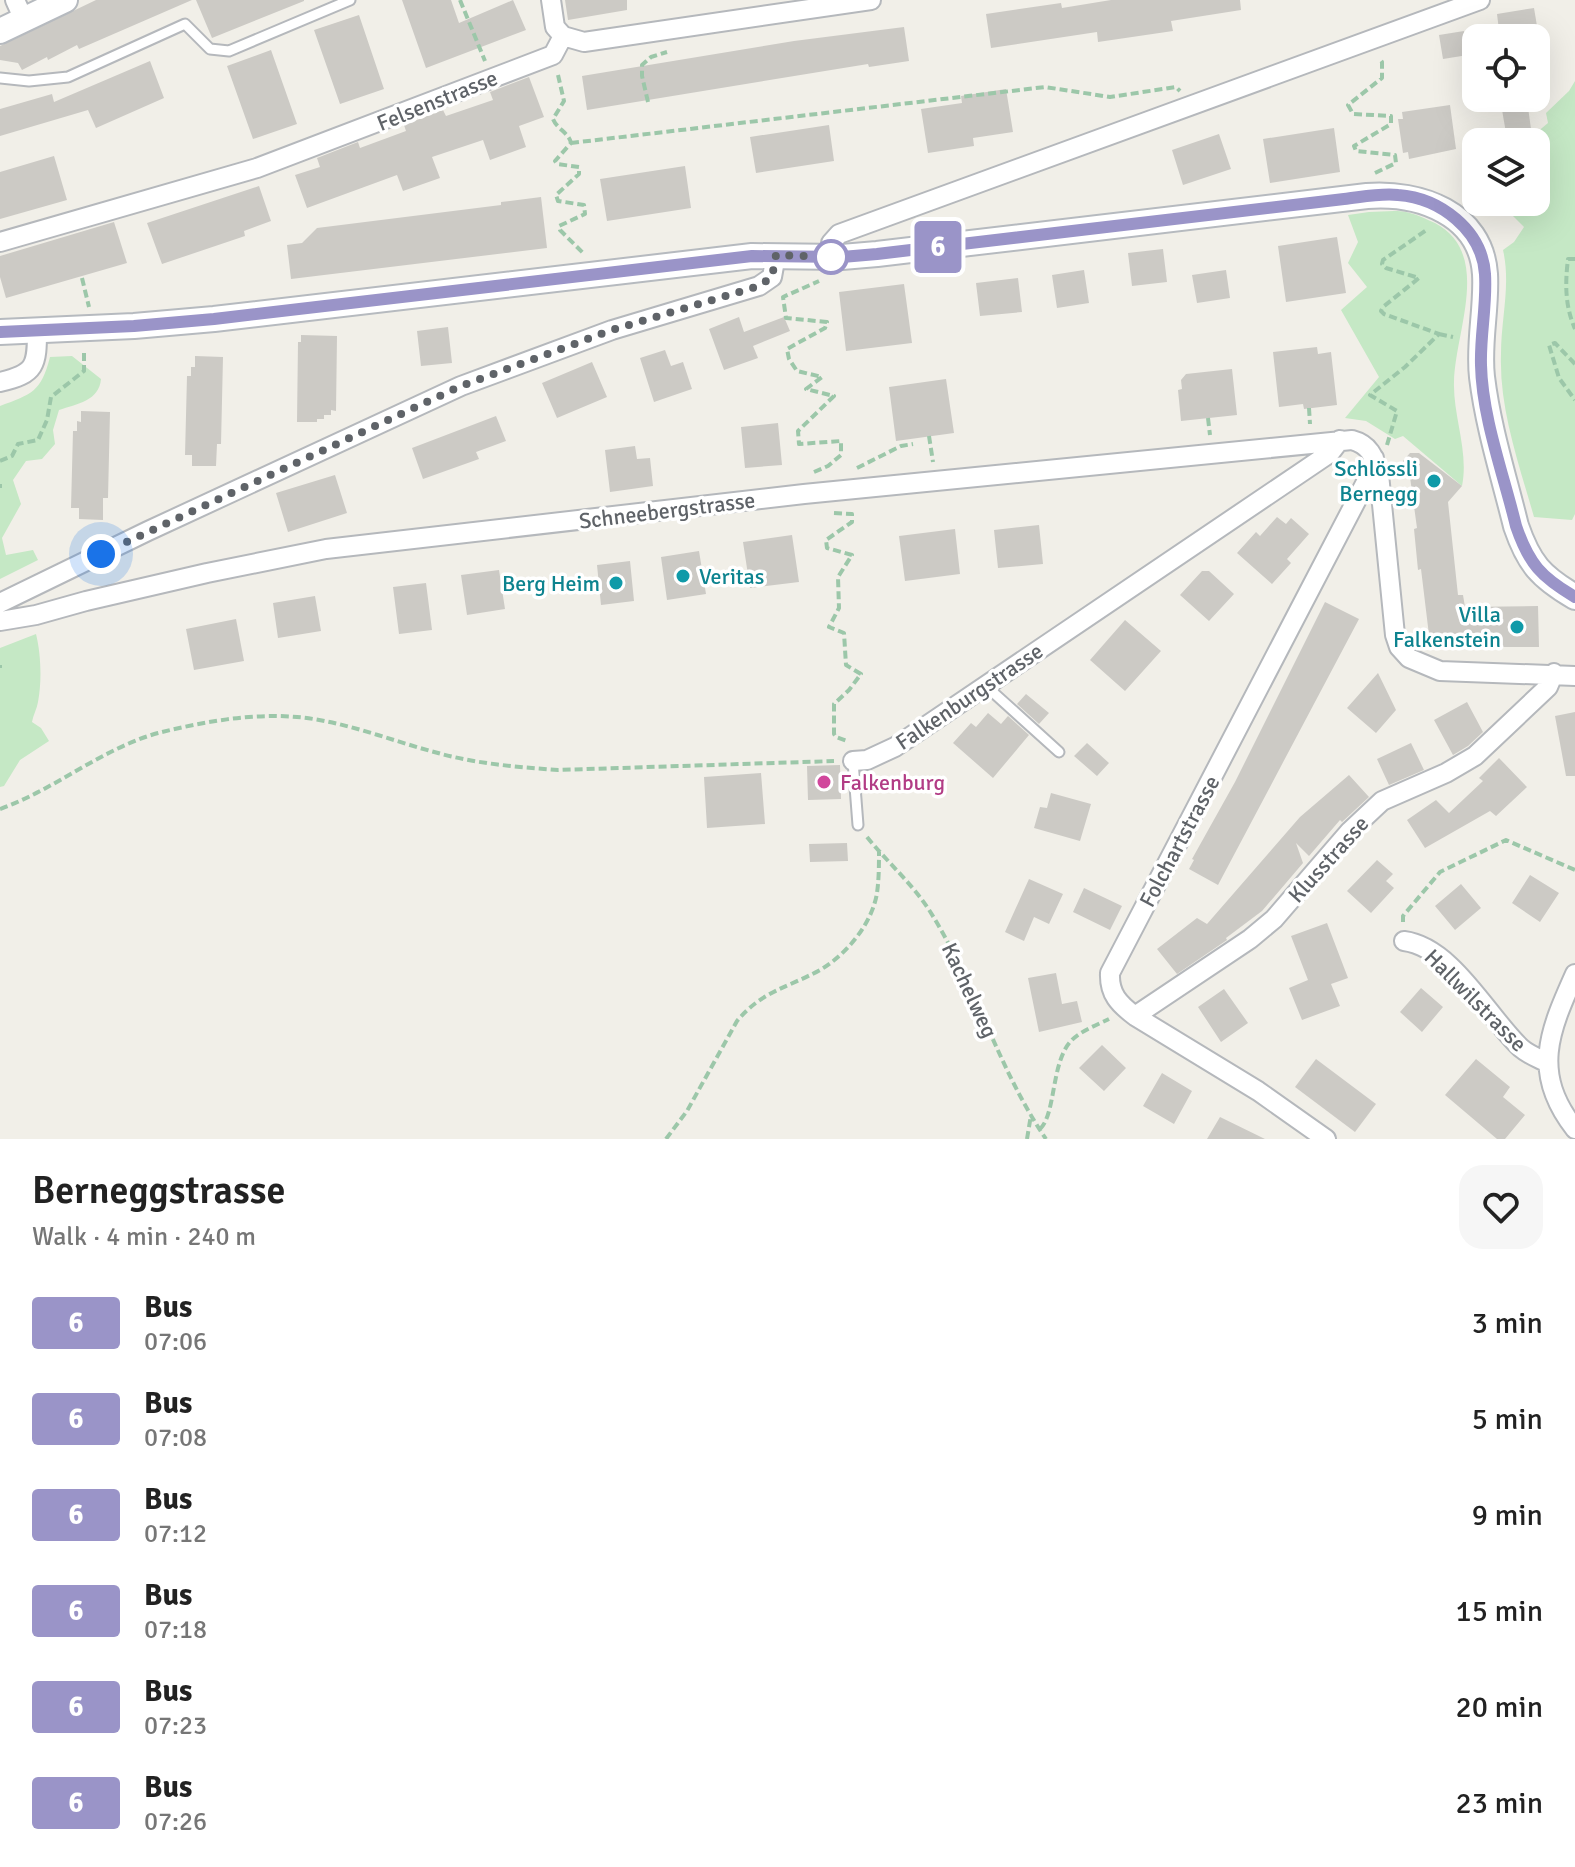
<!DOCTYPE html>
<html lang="en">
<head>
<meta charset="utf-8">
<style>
  :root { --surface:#fff; --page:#f6f6f6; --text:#222; --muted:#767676 }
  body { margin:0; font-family:Signika,sans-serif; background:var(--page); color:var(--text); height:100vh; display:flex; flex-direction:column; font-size:30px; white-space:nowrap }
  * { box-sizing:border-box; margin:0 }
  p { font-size:26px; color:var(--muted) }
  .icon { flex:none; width:44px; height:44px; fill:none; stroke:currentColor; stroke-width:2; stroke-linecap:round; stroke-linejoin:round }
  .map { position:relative; height:1139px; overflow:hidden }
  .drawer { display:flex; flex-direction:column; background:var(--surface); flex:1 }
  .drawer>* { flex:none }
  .badge { padding:0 16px; border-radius:6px; font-size:28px; line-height:52px }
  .controls { position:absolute; left:1462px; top:24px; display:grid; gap:16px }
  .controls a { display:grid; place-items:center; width:88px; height:88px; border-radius:16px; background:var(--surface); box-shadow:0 8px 32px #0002; font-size:40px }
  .you { position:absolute; width:40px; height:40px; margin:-20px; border:6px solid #fff; border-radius:50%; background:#1a73e8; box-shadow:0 0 0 12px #1a73e833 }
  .map>.badge { position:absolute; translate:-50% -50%; box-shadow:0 0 0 4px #fff }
  .round { display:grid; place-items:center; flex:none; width:84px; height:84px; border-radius:24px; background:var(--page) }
  .head { display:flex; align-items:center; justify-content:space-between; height:136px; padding:0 32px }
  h1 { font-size:38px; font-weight:600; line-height:60px }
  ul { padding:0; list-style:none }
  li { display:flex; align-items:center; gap:24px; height:96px; padding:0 32px }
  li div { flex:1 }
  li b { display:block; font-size:30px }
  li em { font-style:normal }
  li .badge { min-width:88px; font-weight:700; text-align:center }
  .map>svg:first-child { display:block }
  .green { fill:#c5e8c5 }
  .building { fill:#cccac5 }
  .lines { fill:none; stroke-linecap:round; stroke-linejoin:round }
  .lane-casing { stroke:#b5b8bc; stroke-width:13 }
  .street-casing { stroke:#b5b8bc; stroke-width:22 }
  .secondary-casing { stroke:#b6babf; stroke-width:28 }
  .path { stroke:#9cc7a9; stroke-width:4; stroke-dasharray:8 4; stroke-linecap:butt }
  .lane { stroke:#fff; stroke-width:9 }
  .street { stroke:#fff; stroke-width:18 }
  .secondary { stroke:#fff; stroke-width:24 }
  .line-casing { stroke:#fff; stroke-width:18 }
  .line { stroke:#9a94c8; stroke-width:12 }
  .walk { stroke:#5f6368; stroke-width:8; stroke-dasharray:0 14.4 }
  .stop-dot { fill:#fff; stroke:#9a94c8; stroke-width:4 }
  .culture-dot { fill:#0f9aa8; stroke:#fff; stroke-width:3 }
  .hotel-dot { fill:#d1479c; stroke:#fff; stroke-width:3 }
  .labels { text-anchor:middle; stroke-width:7; stroke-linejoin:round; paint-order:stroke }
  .street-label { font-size:22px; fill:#5f6368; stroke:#fff }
  .culture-label { font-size:22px; fill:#0d838f; stroke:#fff; text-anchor:end }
  .hotel-label { font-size:22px; fill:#b23c85; stroke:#fff; text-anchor:start }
</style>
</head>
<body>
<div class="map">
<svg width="1575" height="1139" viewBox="0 0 1575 1139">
  <rect width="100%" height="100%" fill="#f1efe8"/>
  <path class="green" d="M1575,81V514L1572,520L1534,517C1519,464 1499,409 1501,354C1501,318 1511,285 1503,250L1514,242L1524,227L1503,206L1505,202H1536V154L1546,149L1536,133L1548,123L1546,113L1569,91Z
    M1369,212C1381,212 1395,210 1406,212C1416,214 1426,219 1435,223C1493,254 1455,331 1454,382C1453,417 1469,451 1462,486L1403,436L1395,439L1366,421L1345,418L1379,377L1341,310L1367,287L1348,263L1358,242L1348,215Z
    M72,356L101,379C99,401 77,404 59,410L53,430L55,444L42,459L26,461L13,480L21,504L2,538L6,555L33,550L38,560L0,579V406C32,394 41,392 50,357Z
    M36,634C41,654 42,681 38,702C37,709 33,715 32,722L41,728L49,741L20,760L4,786L0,787V648Z"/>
  <path class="building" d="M96,0H192L79,49L77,45L48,60L47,57L22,70L18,63L0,60V46Z
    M196,0H304V1L212,38Z
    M402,0H451L459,23L513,0L526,30L426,68Z
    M565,0H627V10L568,20Z
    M1111,0H1240L1241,10L1171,21L1173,31L1098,42L1097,32L991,48L986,14L1061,3L1062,8Z
    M1534,8L1539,38H1500L1497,14Z
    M359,15L384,89L340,104L314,30Z
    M904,27L909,61L869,67L868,64L587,110L582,76L794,41Z
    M1464,31L1468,55L1443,59L1439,35Z
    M271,50L297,124L253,139L227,66Z
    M150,61L164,98L96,128L88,110L0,136V109L52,94L54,102Z
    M529,77L544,117L519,126L526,147L490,160L483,140L432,157L440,178L403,191L397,175L307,208L295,175L320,167L317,158L358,142L360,148L406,131L404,125L443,110L446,116L493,100L490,92Z
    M1006,89L1013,132L973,138L974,146L928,153L921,109L962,103L961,96Z
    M1527,100L1531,129L1506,133L1501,104Z
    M1450,105L1456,149L1409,159L1408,152L1403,153L1398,119H1403L1402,112Z
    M829,125L834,161L756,173L750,137Z
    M1334,128L1340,172L1270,183L1263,139Z
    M1219,134L1231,169L1183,185L1172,150Z
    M54,156L67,200L0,219V172Z
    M685,166L691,208L607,221L600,179Z
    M259,186L271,221L244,231L245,236L162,264L147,223Z
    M541,197L547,248L291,279L287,245L302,243L317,228L501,205V202Z
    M114,222L127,263L6,298L0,277V256Z
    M1337,237L1346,293L1286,302L1278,246Z
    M1163,249L1167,282L1132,286L1128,253Z
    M1084,270L1089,303L1057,308L1052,275Z
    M1226,270L1230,298L1197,303L1192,275Z
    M1018,278L1022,312L980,316L976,283Z
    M904,284L912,343L846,351L839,292Z
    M739,317L744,332L784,317L790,331L753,346L758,358L724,370L709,329Z
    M448,327L452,363L421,366L417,331Z
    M301,335L337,336L336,411L331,410V415H324V419H317V422H297L298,342H301Z
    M1317,347L1318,354L1331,352L1337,405L1304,409L1303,404L1279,407L1273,352Z
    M665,350L671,366L683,362L692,389L654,402L640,358Z
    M195,356L223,357L221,444H217L216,466H192V455H185L187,376H191V367H195Z
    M592,362L607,397L557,418L542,383Z
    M1232,369L1237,415L1181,421L1178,390L1182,389L1181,380L1186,374Z
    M946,379L954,433L896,441L889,387Z
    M81,411L110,412L108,498H103V520L79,519V508H71L73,431H77V421L81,422Z
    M496,416L506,441L476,452L479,459L423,479L412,448Z
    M778,423L782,465L745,468L741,427Z
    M635,446L637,459L650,458L653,486L610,492L605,450Z
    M1410,453H1419L1462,486L1448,502L1458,595H1463L1465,607L1538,606L1539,647H1496V634L1436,640L1429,635L1421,569L1418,570L1414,529L1417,528L1410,477L1404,471L1403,461Z
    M335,475L347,513L288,532L276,493Z
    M1277,517L1286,524L1291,518L1309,534L1287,559L1291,563L1272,584L1237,553L1256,532L1260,536Z
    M1039,525L1043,564L998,568L994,530Z
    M955,529L960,574L905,581L899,536Z
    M792,535L799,582L750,588L743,542Z
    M699,551L706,594L667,600L661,557Z
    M630,561L634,601L601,605L597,565Z
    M499,570L505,609L467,615L461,575Z
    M1202,571H1209L1234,594L1209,621L1180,595Z
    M426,583L432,630L399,634L393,587Z
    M315,596L321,631L278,638L273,603Z
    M1325,602L1359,619L1218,885L1189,869L1194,860L1192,859L1235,782Z
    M236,619L244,661L194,670L186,629Z
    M1125,620L1161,651L1125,691L1090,660Z
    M1378,673L1396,710L1376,733L1347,708Z
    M1026,694L1049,713L1039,724L1017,704Z
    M1467,702L1483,732L1468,746L1453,755L1434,720Z
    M1575,712V776H1566L1555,716Z
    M988,713L1001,724L1008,716L1029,735L993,778L953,743L971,723L976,727Z
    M1087,743L1109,763L1097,776L1074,756Z
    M1411,743L1424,770L1389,785L1377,759Z
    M1499,758L1527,787L1496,816L1490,811L1425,848L1407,820L1436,800L1449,813L1483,781L1479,778Z
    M840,765L841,799L808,800L807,766Z
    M761,773L765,824L707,828L704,777Z
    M1349,775L1369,797L1342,822L1340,820L1309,856L1296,843L1303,863L1262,911L1226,938L1227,940L1177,974L1157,949L1197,918L1207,924L1300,817Z
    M1051,793L1091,804L1080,841L1034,828L1040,807L1047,808Z
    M847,843L848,861L810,862L809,844Z
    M1377,860L1393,874L1386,881L1394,888L1371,913L1347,891Z
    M1530,875L1559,893L1540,922L1512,903Z
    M1029,879L1063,894L1049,924L1034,917L1024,941L1005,932Z
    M1461,884L1481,908L1455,930L1435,906Z
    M1084,888L1122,906L1110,930L1073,912Z
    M1327,923L1348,978L1331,984L1340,1006L1302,1020L1289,988L1308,980L1291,936Z
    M1056,973L1062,1004L1077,1001L1082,1022L1039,1032L1028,978Z
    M1421,988L1443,1007L1422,1032L1400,1012Z
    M1224,989L1248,1023L1221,1042L1198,1007Z
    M1102,1045L1126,1068L1104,1091L1079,1068Z
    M1316,1059L1376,1104L1355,1132L1295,1087Z
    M1476,1059L1510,1087L1503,1097L1525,1115L1505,1139H1497L1445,1095Z
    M1162,1073L1192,1091L1174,1124L1143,1106Z
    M1220,1117L1265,1139H1207Z"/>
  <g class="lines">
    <g class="lane-casing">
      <path id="lane" d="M0,78L29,81L68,77L185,24L210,49L229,51L350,0
        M986,686L1059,752
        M853,761L858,825"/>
    </g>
    <g class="street-casing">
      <path id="street" d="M15,0L24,20
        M551,0L555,27L563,36
        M0,242L257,168L553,55L563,36L584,42L871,0
        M830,257L831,243L839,234L1480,0
        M0,382C36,374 37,365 37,330
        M0,603L148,531L461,386L612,330L759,286L772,277L776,255
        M0,621L36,615L86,601L207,573L326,549L804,494L1352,440C1371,445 1374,458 1379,474L1395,635L1399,647L1409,658L1440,671L1575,676
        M853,761L867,760L895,747L1330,453L1340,440
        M1404,941C1452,947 1488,1017 1521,1048C1529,1055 1538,1058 1548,1063
        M1575,974C1549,1032 1531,1073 1575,1129
        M1135,1016L1250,939L1274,919L1350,831L1382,801L1446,773L1475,756L1548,687L1554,673
        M1326,1139L1258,1091L1135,1016C1119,1004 1109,994 1110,973L1366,482L1374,458"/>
    </g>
    <g class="secondary-casing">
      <path id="secondary" d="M0,31L65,0
        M0,332L134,326L214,319L752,256L842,257L877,254L1367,196C1419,192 1481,213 1485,274C1487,308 1478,343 1482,377C1488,427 1504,477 1516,526C1529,564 1541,577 1575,597"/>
    </g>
    <path class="path" d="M460,0L485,61
      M558,75L564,101L553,119C557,129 569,133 571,143L555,161L557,164L579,167V174L556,195L558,201L584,205L585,214L559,226L560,230L584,254
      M648,102L642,76V65L651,57L667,52
      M571,143L1045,87L1110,97L1176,87L1180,91
      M1375,173L1396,163L1395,155L1356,151L1354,146L1391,124V116L1353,114L1348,105L1382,78V62L1379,58
      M1575,259H1568C1565,284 1565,306 1575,329
      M82,278L89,307
      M1439,334L1453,337
      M1575,364L1555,343L1549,345L1559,378L1575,400
      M1309,408L1310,424
      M1208,418L1210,435
      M929,436L933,462
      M1387,445L1397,411L1370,395L1405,367L1439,334L1384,314L1381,311L1383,307L1419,278L1386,268L1382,264L1383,260L1428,229
      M0,461L12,456L18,444L38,440L47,420L51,397L84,371V351
      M857,468L901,446L913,444
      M814,472L828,466L841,455V441L799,444L798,431L834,396L806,389L822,377L797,371L789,359L787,349L825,328L827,322L786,318L783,297L819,281
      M0,484V488
      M834,513L852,514V522L826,540L827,548L852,555L838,577L839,608L829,627L844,633L846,665L861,674L849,690L834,704V734L836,737L847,741
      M0,665V668
      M0,809C56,789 101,749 158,733C202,722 251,713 297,717C344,721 392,741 438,753C477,764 518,767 558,770L834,761
      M867,837C888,863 913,884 931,913C976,985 998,1069 1046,1139
      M1403,922V916L1440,872L1506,840L1575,870
      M1040,1129C1056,1114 1051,1062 1071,1041C1080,1031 1097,1025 1109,1019
      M666,1139L687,1111L737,1021C762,991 787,988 820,970C846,955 872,924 877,893C879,879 879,864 879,850
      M1027,1139L1031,1115"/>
    <use href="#lane" class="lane"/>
    <use href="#street" class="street"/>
    <use href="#secondary" class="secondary"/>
  </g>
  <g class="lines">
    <g class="line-casing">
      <path id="line" d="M0,332L134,326L214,319L752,256L842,257L877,254L1344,199C1362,197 1380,193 1398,195C1440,198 1482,230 1485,274C1487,305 1480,335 1481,365C1482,417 1504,476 1516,526C1529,564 1541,577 1575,597"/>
    </g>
    <use href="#line" class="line"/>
    <path class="walk" d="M101,554L461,386L612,330L759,286L772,277L776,255L831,257"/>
  </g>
  <circle class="stop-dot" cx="831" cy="257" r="16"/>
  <g class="culture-dot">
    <circle cx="1434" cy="481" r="8"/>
    <circle cx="683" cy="576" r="8"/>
    <circle cx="616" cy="583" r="8"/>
    <circle cx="1517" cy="627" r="8"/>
  </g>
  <circle class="hotel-dot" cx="824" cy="782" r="8"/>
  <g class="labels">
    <g class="street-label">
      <text transform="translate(437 100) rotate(-22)" y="8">Felsenstrasse</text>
      <text transform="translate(667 510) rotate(-7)" y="8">Schneebergstrasse</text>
      <text transform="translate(969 696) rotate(-34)" y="8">Falkenburgstrasse</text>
      <text transform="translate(1179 841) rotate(-62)" y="8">Folchartstrasse</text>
      <text transform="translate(1328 859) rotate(-48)" y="8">Klusstrasse</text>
      <text transform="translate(970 990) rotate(65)" y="8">Kachelweg</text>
      <text transform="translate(1476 1000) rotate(45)" y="8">Hallwilstrasse</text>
    </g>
    <g class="culture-label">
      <text x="1418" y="476">Schlössli<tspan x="1418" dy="25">Bernegg</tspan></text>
      <text x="699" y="584" text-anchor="start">Veritas</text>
      <text x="600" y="591">Berg Heim</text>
      <text x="1501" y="622">Villa<tspan x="1501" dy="25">Falkenstein</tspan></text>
    </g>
    <g class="hotel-label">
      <text x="840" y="790">Falkenburg</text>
    </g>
  </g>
</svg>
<div class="controls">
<a><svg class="icon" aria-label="locate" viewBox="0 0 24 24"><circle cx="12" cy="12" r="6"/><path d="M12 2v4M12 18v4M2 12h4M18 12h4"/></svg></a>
<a><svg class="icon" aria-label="layers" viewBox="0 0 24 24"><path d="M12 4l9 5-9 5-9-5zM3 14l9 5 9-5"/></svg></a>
</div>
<div class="you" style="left:101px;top:554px"></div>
<b class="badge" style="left:938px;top:247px;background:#9a94c8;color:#fff">6</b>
</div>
<section class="drawer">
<div class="head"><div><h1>Berneggstrasse</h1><p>Walk · 4 min · 240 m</p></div><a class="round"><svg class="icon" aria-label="heart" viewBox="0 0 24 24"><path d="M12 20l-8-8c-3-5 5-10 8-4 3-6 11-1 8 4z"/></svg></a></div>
<ul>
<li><span class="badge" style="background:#9a94c8;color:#fff">6</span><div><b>Bus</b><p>07:06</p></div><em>3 min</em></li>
<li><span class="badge" style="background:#9a94c8;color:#fff">6</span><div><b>Bus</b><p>07:08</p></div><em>5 min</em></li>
<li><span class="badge" style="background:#9a94c8;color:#fff">6</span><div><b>Bus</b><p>07:12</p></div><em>9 min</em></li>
<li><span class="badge" style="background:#9a94c8;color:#fff">6</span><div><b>Bus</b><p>07:18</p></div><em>15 min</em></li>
<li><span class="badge" style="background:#9a94c8;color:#fff">6</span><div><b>Bus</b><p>07:23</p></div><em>20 min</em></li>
<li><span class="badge" style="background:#9a94c8;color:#fff">6</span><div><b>Bus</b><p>07:26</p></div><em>23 min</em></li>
</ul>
</section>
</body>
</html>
